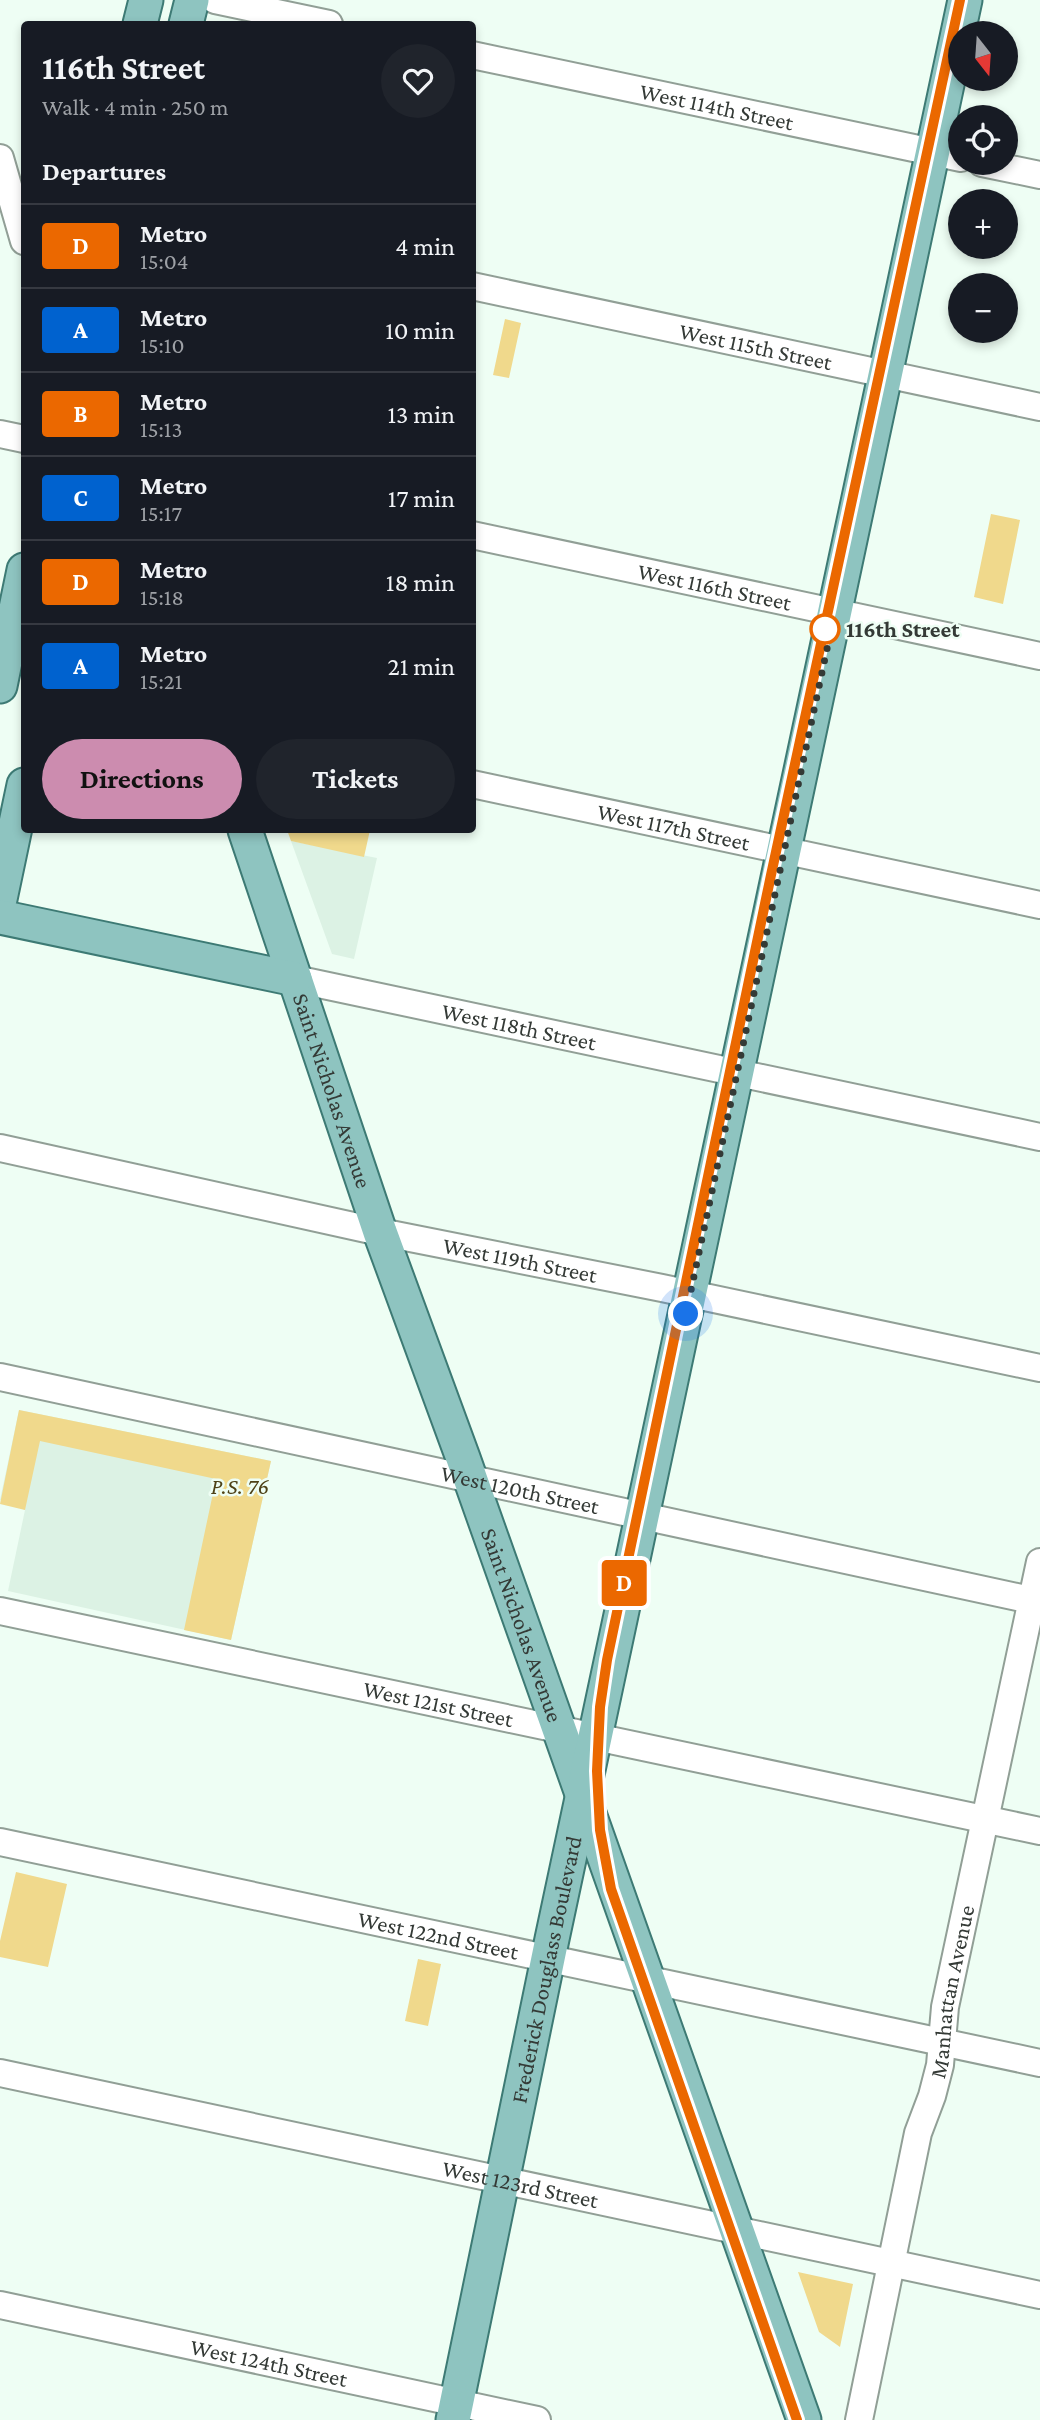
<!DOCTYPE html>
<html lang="en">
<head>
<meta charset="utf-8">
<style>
  :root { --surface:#171b24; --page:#20242c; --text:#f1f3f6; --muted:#9ea1a6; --line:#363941; --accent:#cc8caf }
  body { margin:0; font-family:"Crimson Pro",serif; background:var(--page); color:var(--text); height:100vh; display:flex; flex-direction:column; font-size:26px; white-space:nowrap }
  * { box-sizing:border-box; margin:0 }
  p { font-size:23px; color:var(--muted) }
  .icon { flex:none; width:38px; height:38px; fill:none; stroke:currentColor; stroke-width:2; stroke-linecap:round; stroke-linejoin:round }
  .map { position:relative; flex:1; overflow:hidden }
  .details { position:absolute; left:21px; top:21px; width:455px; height:812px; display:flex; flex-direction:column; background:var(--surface); border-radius:7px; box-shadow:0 4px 10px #0003 }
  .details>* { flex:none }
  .badge { padding:0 14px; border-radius:5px; font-size:24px; line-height:46px }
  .needle { width:46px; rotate:163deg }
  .fabs { position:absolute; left:948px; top:21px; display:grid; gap:14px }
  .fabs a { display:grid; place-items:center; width:70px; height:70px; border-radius:50%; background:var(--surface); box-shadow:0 4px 10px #0003; font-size:35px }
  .you { position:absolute; width:35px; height:35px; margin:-18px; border:5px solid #fff; border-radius:50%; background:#1a73e8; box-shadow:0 0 0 10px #1a73e833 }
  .map>.badge { position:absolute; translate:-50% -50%; box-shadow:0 0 0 4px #fff }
  h2 { padding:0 21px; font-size:26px; line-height:63px }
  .round { display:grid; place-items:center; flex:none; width:74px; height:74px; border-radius:37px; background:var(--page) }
  .overview { display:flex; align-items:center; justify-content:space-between; height:119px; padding:0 21px }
  h1 { font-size:33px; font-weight:700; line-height:52px }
  .action { display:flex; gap:14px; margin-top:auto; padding:14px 21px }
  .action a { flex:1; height:80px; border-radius:42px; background:var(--accent); color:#111; font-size:28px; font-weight:700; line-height:80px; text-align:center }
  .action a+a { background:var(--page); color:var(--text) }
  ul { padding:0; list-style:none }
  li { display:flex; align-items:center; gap:21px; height:84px; padding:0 21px; border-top:2px solid var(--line) }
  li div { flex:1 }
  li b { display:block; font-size:26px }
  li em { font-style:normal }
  li .badge { min-width:77px; font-weight:700; text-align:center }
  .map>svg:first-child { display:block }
  .built { fill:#dcf2e4 }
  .green { fill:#f0d98c }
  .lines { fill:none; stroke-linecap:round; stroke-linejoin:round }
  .minor-casing { stroke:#919f96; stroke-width:30 }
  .major-casing { stroke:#3d7a74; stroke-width:37 }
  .minor { stroke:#fff; stroke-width:26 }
  .major { stroke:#8ec4c0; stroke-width:33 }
  .line-casing { stroke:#fff; stroke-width:16 }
  .line { stroke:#eb6800; stroke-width:10 }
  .walk { stroke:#343a36; stroke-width:7; stroke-dasharray:0 12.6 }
  .stop-dot { fill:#fff; stroke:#eb6800; stroke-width:3.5 }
  .labels { text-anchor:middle; stroke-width:5; stroke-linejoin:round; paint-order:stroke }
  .street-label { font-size:23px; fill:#343a36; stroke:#eefef4 }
  .stop-label { font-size:23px; font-weight:bold; fill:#343a36; stroke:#eefef4; text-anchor:start }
  .park-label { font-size:23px; font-style:italic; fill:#4e4217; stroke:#eefef4 }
</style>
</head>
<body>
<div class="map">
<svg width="1040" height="2420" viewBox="0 0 1040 2420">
  <rect width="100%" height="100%" fill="#eefef4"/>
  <path class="built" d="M291,841L377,858L354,959L332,954Z
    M19,1410L271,1461L231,1640L8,1591L25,1510L0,1500Z"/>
  <path class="green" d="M505,319L521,323L509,378L493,375Z
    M991,514L1020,520L1003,604L974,597Z
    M287,830H370L364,857L291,841Z
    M19,1410L271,1461L231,1640L184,1630L216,1479L40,1441L25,1510L0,1504Z
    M16,1872L67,1884L48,1967L0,1957V1941Z
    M418,1959L441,1964L428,2026L405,2021Z
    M798,2272L853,2284L840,2347L819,2332Z"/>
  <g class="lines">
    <g class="minor-casing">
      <g id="minor">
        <path d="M215,0L329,24"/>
        <path id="s1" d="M472,55L961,158"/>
        <path d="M0,158L24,241"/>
        <path d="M982,163L1040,175"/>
        <path id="s2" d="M472,286L1040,407"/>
        <path d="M0,434L24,439"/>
        <path id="s3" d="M472,535L1040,656"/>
        <path id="s4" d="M472,784L1040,905"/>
        <path id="s5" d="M295,979L1040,1137"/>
        <path id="s6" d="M0,1148L380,1232L662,1288L1040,1368"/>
        <path id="s7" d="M0,1377L1040,1602"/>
        <path id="s8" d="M0,1611L1040,1831"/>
        <path id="s9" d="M0,1842L1040,2063"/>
        <path id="s10" d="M0,2073L1040,2295"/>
        <path id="s11" d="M0,2305L537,2420"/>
        <path id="s12" d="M859,2420L918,2133L932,2096L940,2065L945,2007L1040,1562"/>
      </g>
    </g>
    <g class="major-casing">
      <g id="major">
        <path d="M140,24L146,0"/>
        <path d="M186,24L192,0"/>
        <path d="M0,686L24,570"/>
        <path id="s13" d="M245,830L380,1232L463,1458L804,2420"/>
        <path d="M0,899L24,785"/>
        <path d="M0,917L295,979"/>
        <path id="s14" d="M453,2420L552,1939L965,0"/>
      </g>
    </g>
    <use href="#minor" class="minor"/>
    <use href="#major" class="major"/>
  </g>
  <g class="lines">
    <g class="line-casing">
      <path id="line" d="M797,2420L611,1889L600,1830L597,1771L600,1707L607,1660L771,875L960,0"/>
    </g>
    <use href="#line" class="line"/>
    <path class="walk" d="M686,1314L831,630L825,629"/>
  </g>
  <circle class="stop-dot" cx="825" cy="629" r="14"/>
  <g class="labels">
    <g class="street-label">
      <text dy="8" stroke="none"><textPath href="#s1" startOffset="250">West 114th Street</textPath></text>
      <text dy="8" stroke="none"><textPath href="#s2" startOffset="290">West 115th Street</textPath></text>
      <text dy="8" stroke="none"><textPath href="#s3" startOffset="248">West 116th Street</textPath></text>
      <text dy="8" stroke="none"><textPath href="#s4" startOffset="206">West 117th Street</textPath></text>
      <text dy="8" stroke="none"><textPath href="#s5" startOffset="229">West 118th Street</textPath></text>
      <text dy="8" stroke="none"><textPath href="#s13" startOffset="275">Saint Nicholas Avenue</textPath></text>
      <text dy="8" stroke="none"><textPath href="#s6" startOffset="532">West 119th Street</textPath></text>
      <text dy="8" stroke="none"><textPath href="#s7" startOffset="532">West 120th Street</textPath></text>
      <text dy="8" stroke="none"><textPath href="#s13" startOffset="842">Saint Nicholas Avenue</textPath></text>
      <text dy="8" stroke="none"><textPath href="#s8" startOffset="448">West 121st Street</textPath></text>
      <text dy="8" stroke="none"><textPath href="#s9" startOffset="448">West 122nd Street</textPath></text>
      <text dy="8" stroke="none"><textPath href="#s14" startOffset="460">Frederick Douglass Boulevard</textPath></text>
      <text dy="8" stroke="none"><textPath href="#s12" startOffset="439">Manhattan Avenue</textPath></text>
      <text dy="8" stroke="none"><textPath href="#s10" startOffset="532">West 123rd Street</textPath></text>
      <text dy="8" stroke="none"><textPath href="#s11" startOffset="275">West 124th Street</textPath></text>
    </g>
    <g class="stop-label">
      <text x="846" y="637">116th Street</text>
    </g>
    <g class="park-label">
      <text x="240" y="1494">P.S. 76</text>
    </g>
  </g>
</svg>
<div class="fabs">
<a><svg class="needle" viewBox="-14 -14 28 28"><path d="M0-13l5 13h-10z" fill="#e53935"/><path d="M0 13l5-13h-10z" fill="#9ea1a6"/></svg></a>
<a><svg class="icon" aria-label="locate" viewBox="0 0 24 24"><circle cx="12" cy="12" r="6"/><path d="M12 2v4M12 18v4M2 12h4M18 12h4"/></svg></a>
<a>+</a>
<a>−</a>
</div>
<div class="you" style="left:686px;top:1314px"></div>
<b class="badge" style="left:624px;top:1583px;background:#eb6800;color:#fff">D</b>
<section class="details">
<div class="overview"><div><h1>116th Street</h1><p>Walk · 4 min · 250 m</p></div><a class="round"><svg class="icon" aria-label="heart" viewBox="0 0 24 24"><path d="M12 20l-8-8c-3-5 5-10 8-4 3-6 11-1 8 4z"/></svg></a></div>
<h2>Departures</h2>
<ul>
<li><span class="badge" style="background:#eb6800;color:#fff">D</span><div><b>Metro</b><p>15:04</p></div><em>4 min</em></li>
<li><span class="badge" style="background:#0062cf;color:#fff">A</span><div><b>Metro</b><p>15:10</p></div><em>10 min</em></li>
<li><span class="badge" style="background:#eb6800;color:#fff">B</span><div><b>Metro</b><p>15:13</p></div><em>13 min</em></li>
<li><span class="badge" style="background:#0062cf;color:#fff">C</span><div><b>Metro</b><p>15:17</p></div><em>17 min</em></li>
<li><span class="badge" style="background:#eb6800;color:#fff">D</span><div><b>Metro</b><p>15:18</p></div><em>18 min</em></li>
<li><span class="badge" style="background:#0062cf;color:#fff">A</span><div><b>Metro</b><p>15:21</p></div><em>21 min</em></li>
</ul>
<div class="action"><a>Directions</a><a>Tickets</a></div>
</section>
</div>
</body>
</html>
